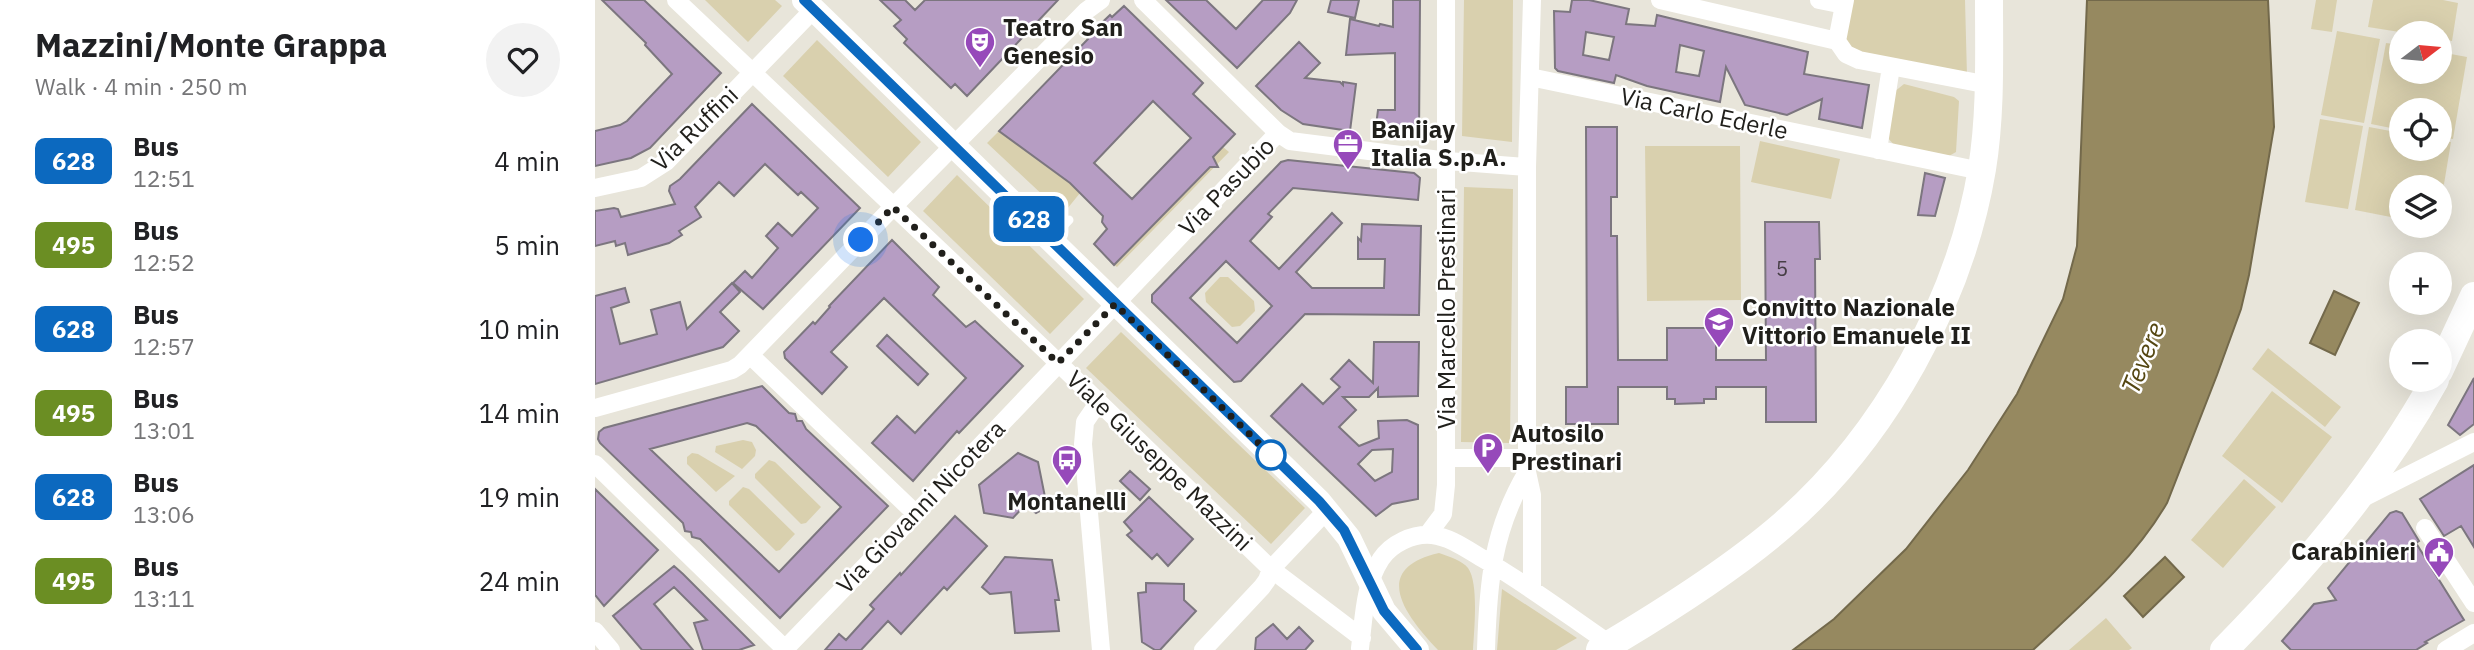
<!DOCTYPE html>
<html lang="en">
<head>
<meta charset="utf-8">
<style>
  :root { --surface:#fff; --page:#f2f2f2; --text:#202124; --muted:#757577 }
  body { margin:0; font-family:"IBM Plex Sans",sans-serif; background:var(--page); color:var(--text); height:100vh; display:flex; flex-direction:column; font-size:26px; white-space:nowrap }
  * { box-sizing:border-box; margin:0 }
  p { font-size:23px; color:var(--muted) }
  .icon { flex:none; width:38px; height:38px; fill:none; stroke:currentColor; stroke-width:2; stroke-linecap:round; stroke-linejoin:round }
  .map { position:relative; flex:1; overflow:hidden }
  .drawer { display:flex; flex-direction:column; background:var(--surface); width:595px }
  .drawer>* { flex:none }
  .badge { padding:0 14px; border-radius:10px; font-size:24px; line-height:46px }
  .needle { width:46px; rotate:74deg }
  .buttons { position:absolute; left:1794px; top:21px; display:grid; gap:14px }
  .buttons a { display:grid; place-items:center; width:63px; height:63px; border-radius:50%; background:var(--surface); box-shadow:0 7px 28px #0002; font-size:35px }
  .you { position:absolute; width:35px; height:35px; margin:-18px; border:5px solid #fff; border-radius:50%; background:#1a73e8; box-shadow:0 0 0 10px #1a73e833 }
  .map>.badge { position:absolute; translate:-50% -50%; box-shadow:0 0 0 4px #fff }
  .round { display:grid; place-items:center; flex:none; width:74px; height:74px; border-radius:37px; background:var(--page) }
  .overview { display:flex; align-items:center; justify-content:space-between; height:119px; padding:0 35px }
  h1 { font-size:33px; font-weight:700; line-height:52px }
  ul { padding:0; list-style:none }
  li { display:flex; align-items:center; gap:21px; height:84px; padding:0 35px }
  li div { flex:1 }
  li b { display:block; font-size:26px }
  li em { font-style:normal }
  li .badge { min-width:77px; font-weight:700; text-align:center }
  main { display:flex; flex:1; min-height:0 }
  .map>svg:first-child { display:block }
  .green { fill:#d9d0ae }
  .water { fill:#968960; stroke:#73694b; stroke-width:2 }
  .building { fill:#b69dc3; stroke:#7c767f; stroke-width:2; fill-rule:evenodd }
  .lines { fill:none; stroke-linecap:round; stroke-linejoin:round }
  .lane { stroke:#fff; stroke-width:9 }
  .street { stroke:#fff; stroke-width:18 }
  .secondary { stroke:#fff; stroke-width:24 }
  .primary { stroke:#fff; stroke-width:28 }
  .line-casing { stroke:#fff; stroke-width:16 }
  .line { stroke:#0c69bf; stroke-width:10 }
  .walk { stroke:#201f1b; stroke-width:7; stroke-dasharray:0 12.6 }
  .stop-dot { fill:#fff; stroke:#0c69bf; stroke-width:3.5 }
  .labels { text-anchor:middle; stroke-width:5; stroke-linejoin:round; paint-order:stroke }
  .number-label { font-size:21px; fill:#463e45 }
  .poi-label { font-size:24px; font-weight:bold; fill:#201f1b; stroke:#fff; text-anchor:start }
  .street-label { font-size:24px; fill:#201f1b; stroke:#fff }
  .water-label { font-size:26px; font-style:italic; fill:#544611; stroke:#fff }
</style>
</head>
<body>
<main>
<section class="drawer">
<div class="overview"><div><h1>Mazzini/Monte Grappa</h1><p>Walk · 4 min · 250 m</p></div><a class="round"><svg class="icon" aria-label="heart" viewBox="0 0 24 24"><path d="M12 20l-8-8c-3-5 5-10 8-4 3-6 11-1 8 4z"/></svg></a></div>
<ul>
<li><span class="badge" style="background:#0c69bf;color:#fff">628</span><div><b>Bus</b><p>12:51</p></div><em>4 min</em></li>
<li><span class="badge" style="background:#6b8e23;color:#fff">495</span><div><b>Bus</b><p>12:52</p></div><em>5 min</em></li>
<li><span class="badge" style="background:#0c69bf;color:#fff">628</span><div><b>Bus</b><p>12:57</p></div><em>10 min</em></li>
<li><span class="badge" style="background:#6b8e23;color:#fff">495</span><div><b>Bus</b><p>13:01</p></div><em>14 min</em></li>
<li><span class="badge" style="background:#0c69bf;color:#fff">628</span><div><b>Bus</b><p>13:06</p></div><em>19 min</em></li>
<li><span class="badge" style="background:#6b8e23;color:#fff">495</span><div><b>Bus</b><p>13:11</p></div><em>24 min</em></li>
</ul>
</section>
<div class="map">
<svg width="1879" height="650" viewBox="0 0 1879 650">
  <rect width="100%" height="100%" fill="#e8e5da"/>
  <path class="green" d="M110,0H180L187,6L153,42Z
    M869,0H918L917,142L867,136Z
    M1254,0H1370L1372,76L1256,52L1246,40Z
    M1721,0H1742L1737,32L1716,29Z
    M1778,0H1848L1863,3L1857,41L1845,39L1844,33H1811L1773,27Z
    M1742,31L1785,39L1769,123L1726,115Z
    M222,40L326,142L293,177L188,76Z
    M1791,43L1806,45V72H1844L1845,52L1872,57L1858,139L1845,137L1844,110H1806V130L1776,124Z
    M1309,84L1359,97L1364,101L1361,152L1354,156L1300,146L1292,137L1299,92Z
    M1725,119L1768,126L1753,209L1710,202Z
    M1774,127L1806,133V149H1844L1845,140L1856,142L1845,208L1844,187H1806V219L1760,210Z
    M404,131L475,183L485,193L468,214L392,143Z
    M1165,141L1245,159L1236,199L1156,182Z
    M1050,146H1145L1146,300L1052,301Z
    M628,147L634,152L522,267L519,265L616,167L620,166L616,158Z
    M362,175L489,299L455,334L328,211Z
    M869,187L918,189L915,443L866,442Z
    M625,277H633L659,301L660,311L645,326L637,327L611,302L610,293Z
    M526,332L710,508L676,544L491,368Z
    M1673,348L1746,407L1730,427L1657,369Z
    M1677,391L1737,437L1687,503L1627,456Z
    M148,440L157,442L161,450L160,456L147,469L120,452L121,446Z
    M97,453L103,454L140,476L121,492L92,464V457Z
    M174,460L180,462L226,507L211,523L206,524L160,478V474Z
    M1649,479L1681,507L1628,568L1596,540Z
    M148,487L154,489L200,534L185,550L181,551L134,505V501Z
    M844,553C853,556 868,561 873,568C884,583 879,631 878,650H843C811,616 774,569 844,553Z
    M907,589L982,638L961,650H902Z
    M1511,618L1537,648L1534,650H1474Z"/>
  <path class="water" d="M1492,0H1673L1679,127L1654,275L1646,309L1622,375L1572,503C1539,560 1486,605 1438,650H1198L1239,619L1311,549L1373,470L1422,394L1468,299L1482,246Z
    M1739,291L1764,303L1740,355L1715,343Z
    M1570,557L1589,577L1548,617L1529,596Z"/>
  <path class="building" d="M7,0H49L126,73L55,148L36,158L0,166V131L25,125L32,121L77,74L50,45L51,43Z
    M285,0H310L320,10L330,0H463L372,96L360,84L356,88L309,43L312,39L299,26L306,20Z
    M571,0H611L641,29L668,0H702L695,13L642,68Z
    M736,0H764L760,18L733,12Z
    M798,0H825L824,137L780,133L783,110H800V53L751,55L755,19L784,26L785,24L798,27Z
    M977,0H994L1034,9L1031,24L1060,26L1062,15L1213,52L1209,74L1274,85L1267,128L1224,119L1227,99L1192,115L1150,105L1131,67L1125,102L1052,86L1021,75L1019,83L963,71L960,68L959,11L975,12ZM991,32L1019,37L1014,60L988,55ZM1085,45L1109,51L1104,76L1081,72Z
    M529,6L608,83L598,94L640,134L618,157L623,167H615L519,265L499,244L512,229L507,222L508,216L475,183L404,131L493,39L492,37L515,15L517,17ZM558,101L596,138L537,199L499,163Z
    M704,42L725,63L710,78L745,82L748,85V82L761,84L755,131L708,124L686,110L661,86Z
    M157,104L265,208L168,309L138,283L150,271L157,278L183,248L171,236L183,223L197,236L223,208L206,192L203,195L170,164L139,196L124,182L100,207L106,217L84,231L87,235L74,243L33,255L30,243L21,246L20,241L0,246V211L19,208L23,209L26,217L80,204L74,191L75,186L85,179Z
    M991,127H1022V197H1016V236H1022L1023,360H1072V328H1121V360H1171L1170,222H1224L1225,259H1220L1221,422H1171V387H1121V399H1109V403L1080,404V399H1072V387H1023V424H971V387H992Z
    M693,160L819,173L825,178L823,200L698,188L673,214L677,217L655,241L684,269L737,213L747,223L701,272L717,288H789L790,259H763V238L766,241L767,224L826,226L824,315L710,314L646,381L639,382L557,302V295L686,162ZM631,261L677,306L642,343L595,298Z
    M1330,173L1350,178L1340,216L1323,215Z
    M297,240L344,287L338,295L371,327L380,321L428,366L364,433L362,431L318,481L277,443L302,416L320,433L371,378L289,298L236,352L252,367L227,394L190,358L189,352L218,322L220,324L235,307L234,306Z
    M137,283L145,292L125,312L144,331L128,347L0,384V296L30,288L34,302L16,308L25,344L62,334L56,310L85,302L92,329Z
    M292,335L333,374L323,385L282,346Z
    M779,342H824L823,396L783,397V388L774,397H748L761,410L744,427L764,446L784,438L783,421L812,420L823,425V499L797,504L781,516L676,416L707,384L728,404L745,387L736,379L754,360L778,383ZM798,449L797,472L780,481L763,464L777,450Z
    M1879,378V424L1865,435L1853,425Z
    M167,386L194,413L200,414L202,421H207L211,429L293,506L185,618L105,539L97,537L96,532L90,531L88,523L5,443L3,439L4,432L9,428ZM152,423L161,426L246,507L184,572L55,449Z
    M423,453L443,462L452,507L441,513L430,505L418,518L389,513L384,485Z
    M1879,465V547L1866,526L1849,536L1825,499Z
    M535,471L555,489L545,500L525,481Z
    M0,489L63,550L9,606L0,595Z
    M554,497L598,539L573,566L562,554L557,559L532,535L537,531L529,522Z
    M1801,511L1807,513L1824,541L1821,543L1869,620L1830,642L1832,643L1821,650H1696L1687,641L1719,604L1741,600L1733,588L1795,513Z
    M360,516L392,546L352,590L349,587L306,634L293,621L266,650H230L244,634L251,640L279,609L275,605L305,573L306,575Z
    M410,557L457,560L464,600H460L464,631L420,633L416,592L395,594L387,587Z
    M79,566L88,574L159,645L144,650H108L99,623L112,620L79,587L59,604L98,650H47L18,616Z
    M551,583L589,584V600L601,611L565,650H560L547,642L543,593L551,592Z
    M678,624L692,639L704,627L718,641L710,650H660L661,638Z"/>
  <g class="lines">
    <path class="lane" d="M456,239L474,220"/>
    <path class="street" d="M81,0L449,349L676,569L767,638
      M548,0L683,133L695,141L853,161L932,167
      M937,0L932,167V472L937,495V590
      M1065,0L1242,41
      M1224,0L1249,5
      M1250,0L1242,41L1251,54L1264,60L1394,85
      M935,77L1386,171
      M1283,150L1296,67
      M0,188L46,178L71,162L219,9
      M156,356L321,514
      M503,403L490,422L488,444L506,650
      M0,408L137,370L145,365L298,207L491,11L506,0
      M851,458H932
      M0,464L190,649
      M1768,498L1879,442
      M1830,528L1879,603
      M833,534L848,514L851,485V0
      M0,631L16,650
      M765,648C769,618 769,585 786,559C796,544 818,533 837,535C856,537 874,551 890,560C933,585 974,616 1015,644
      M189,650L311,524L683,133
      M608,650L667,587L672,580L676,569L732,510
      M891,650C893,584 897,531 932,472
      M1851,650L1879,633"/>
    <path class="secondary" d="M209,0L724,501L754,538L789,611L822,650"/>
    <path class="primary" d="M1844,371L1879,296
      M1005,650C1066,614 1136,570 1189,524C1289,437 1365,301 1387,169C1396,113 1394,57 1394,0
      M1629,650C1710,568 1784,481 1840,380"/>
  </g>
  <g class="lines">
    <g class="line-casing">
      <path id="line" d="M209,0L724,501L749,530L789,611L822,650"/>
    </g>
    <use href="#line" class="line"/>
    <path class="walk" d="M266,240L298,207L463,363L520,304L676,455"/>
  </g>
  <defs>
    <g id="theatre-pin" transform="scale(1.575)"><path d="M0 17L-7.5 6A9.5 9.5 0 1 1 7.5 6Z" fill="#9649ba" stroke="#fff"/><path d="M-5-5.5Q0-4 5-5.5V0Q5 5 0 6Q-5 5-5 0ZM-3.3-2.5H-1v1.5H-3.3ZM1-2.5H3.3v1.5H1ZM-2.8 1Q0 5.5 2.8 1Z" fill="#fff"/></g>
    <g id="office-pin" transform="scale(1.575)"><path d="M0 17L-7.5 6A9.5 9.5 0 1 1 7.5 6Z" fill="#9649ba" stroke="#fff"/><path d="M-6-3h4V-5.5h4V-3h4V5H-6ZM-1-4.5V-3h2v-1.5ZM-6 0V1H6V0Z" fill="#fff"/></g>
    <g id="school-pin" transform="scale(1.575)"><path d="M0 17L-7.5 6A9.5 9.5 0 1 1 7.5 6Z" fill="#9649ba" stroke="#fff"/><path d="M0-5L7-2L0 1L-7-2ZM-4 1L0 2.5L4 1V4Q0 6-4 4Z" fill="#fff"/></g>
    <g id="parking-pin" transform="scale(1.575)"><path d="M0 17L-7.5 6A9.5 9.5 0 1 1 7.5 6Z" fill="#9649ba" stroke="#fff"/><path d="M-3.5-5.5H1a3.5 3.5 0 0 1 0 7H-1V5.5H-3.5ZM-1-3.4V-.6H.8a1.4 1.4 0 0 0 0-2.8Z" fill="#fff"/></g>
    <g id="bus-pin" transform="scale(1.575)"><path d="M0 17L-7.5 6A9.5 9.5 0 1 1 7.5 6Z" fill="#9649ba" stroke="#fff"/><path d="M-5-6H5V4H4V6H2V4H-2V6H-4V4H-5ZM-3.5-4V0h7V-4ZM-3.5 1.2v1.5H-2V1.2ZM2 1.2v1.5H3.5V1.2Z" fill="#fff"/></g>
    <g id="civic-pin" transform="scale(1.575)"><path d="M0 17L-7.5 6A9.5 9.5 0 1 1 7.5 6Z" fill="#9649ba" stroke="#fff"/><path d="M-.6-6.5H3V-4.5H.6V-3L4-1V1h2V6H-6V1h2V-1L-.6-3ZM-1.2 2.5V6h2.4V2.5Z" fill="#fff"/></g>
  </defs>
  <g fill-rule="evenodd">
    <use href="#theatre-pin" x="385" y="42"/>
    <use href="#office-pin" x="753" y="144"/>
    <use href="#school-pin" x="1124" y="322"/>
    <use href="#parking-pin" x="893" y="448"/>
    <use href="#bus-pin" x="472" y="460"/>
    <use href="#civic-pin" x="1844" y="552"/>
  </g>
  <circle class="stop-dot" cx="676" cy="455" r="14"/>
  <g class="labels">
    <g class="number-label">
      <text x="1187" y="276">5</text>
    </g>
    <g class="poi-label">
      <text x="408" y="36">Teatro San<tspan x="408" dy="28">Genesio</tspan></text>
      <text x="776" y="138">Banijay<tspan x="776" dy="28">Italia S.p.A.</tspan></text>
      <text x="1147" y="316">Convitto Nazionale<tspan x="1147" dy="28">Vittorio Emanuele II</tspan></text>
      <text x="916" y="442">Autosilo<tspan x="916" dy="28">Prestinari</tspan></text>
      <text x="472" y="510" text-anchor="middle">Montanelli</text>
      <text x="1821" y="560" text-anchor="end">Carabinieri</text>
    </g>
    <g class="street-label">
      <text transform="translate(1109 114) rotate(12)" y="8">Via Carlo Ederle</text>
      <text transform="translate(100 129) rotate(-44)" y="8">Via Ruffini</text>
      <text transform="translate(632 187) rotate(-46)" y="8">Via Pasubio</text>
      <text transform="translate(852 309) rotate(-90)" y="8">Via Marcello Prestinari</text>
      <text transform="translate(564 461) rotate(44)" y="8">Viale Giuseppe Mazzini</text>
      <text transform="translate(326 507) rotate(-46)" y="8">Via Giovanni Nicotera</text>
    </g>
    <g class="water-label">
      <text transform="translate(1548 358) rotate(-68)" y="9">Tevere</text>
    </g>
  </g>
</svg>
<div class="buttons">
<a><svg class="needle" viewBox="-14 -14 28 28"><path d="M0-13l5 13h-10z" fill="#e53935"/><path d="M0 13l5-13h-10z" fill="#757577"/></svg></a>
<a><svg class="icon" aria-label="locate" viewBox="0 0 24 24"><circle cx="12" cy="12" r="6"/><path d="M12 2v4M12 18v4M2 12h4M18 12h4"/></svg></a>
<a><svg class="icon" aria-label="layers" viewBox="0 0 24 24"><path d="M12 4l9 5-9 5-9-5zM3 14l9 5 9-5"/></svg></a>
<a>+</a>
<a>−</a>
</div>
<div class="you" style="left:266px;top:240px"></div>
<b class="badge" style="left:434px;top:219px;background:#0c69bf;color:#fff">628</b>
</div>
</main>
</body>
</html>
